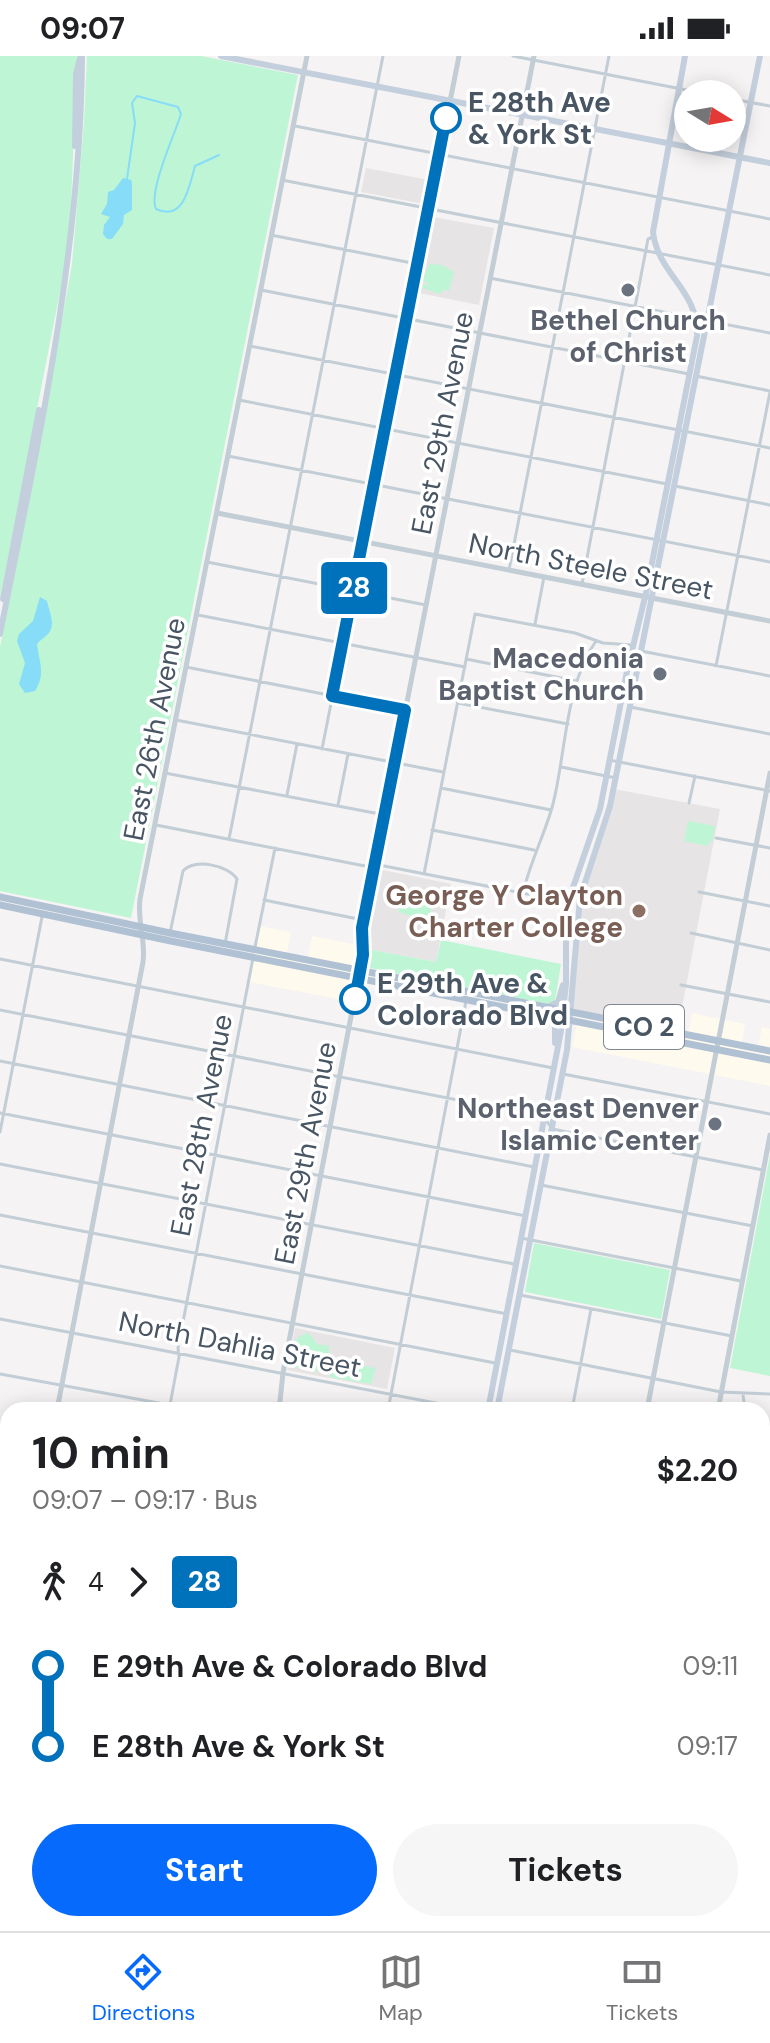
<!DOCTYPE html>
<html lang="en">
<head>
<meta charset="utf-8">
<style>
  :root { --surface:#fff; --page:#f6f6f6; --text:#202124; --muted:#757577; --line:#e0e0e0; --accent:#066afc }
  body { margin:0; font-family:"DM Sans",sans-serif; background:var(--page); color:var(--text); height:100vh; display:flex; flex-direction:column; font-size:30px; white-space:nowrap }
  * { box-sizing:border-box; margin:0 }
  p { font-size:26px; color:var(--muted) }
  .icon { flex:none; width:44px; height:44px; fill:none; stroke:currentColor; stroke-width:2; stroke-linecap:round; stroke-linejoin:round }
  .map { position:relative; flex:1; overflow:hidden }
  .details { position:absolute; left:0px; top:1346px; width:770px; height:530px; display:flex; flex-direction:column; background:var(--surface); border-radius:24px 24px 0 0; box-shadow:0 4px 20px #0003 }
  .details>* { flex:none }
  .badge { padding:0 16px; border-radius:6px; font-size:28px; line-height:52px }
  .needle { width:52px; rotate:101deg }
  .buttons { position:absolute; left:674px; top:24px; display:grid; gap:16px }
  .buttons a { display:grid; place-items:center; width:72px; height:72px; border-radius:50%; background:var(--surface); box-shadow:0 4px 20px #0003; font-size:40px }
  .map>.badge { position:absolute; translate:-50% -50%; box-shadow:0 0 0 4px #fff }
  .legs { display:flex; align-items:center; gap:12px; height:88px; padding:0 32px; font-size:26px }
  .legs p { margin-inline-start:auto }
  .head { display:flex; align-items:center; justify-content:space-between; height:136px; padding:0 32px }
  h1 { font-size:44px; font-weight:700; line-height:60px }
  .cta { display:flex; gap:16px; margin-top:auto; padding:16px 32px }
  .cta a { flex:1; height:92px; border-radius:48px; background:var(--accent); color:#fff; font-size:32px; font-weight:700; line-height:92px; text-align:center }
  .cta a+a { background:var(--page); color:var(--text) }
  ul { padding:0 32px; list-style:none }
  li { display:flex; align-items:center; gap:28px; height:80px; font-size:30px }
  li i { display:grid; place-items:center; width:12px; height:100%; margin:0 10px; background:currentColor }
  li i::after { content:''; width:20px; height:20px; margin:-10px; border:6px solid; border-radius:50%; background:var(--surface) }
  li p { margin-inline-start:auto }
  li:first-child i { background:linear-gradient(#0000 50%,currentColor 0) }
  li:last-child i { background:linear-gradient(currentColor 50%,#0000 0) }
  .status { display:flex; justify-content:space-between; align-items:center; height:56px; padding:0 40px; background:var(--surface); direction:ltr }
  .status svg { height:22px; fill:currentColor }
  .dock { display:flex; justify-content:space-around; align-items:center; height:112px; border-top:2px solid var(--line); background:var(--surface); font-size:22px; color:var(--muted) }
  .dock a { display:grid; justify-items:center; gap:4px }
  .dock .on { color:var(--accent) }
  .map>svg:first-child { display:block }
  .commercial { fill:#fefaee }
  .education { fill:#e6e4e5 }
  .green { fill:#bef6d5 }
  .water { fill:#87dcf7 }
  .lines { fill:none; stroke-linecap:round; stroke-linejoin:round }
  .stream { stroke:#87dcf7; stroke-width:2 }
  .minor { stroke:#c2cdd5; stroke-width:3 }
  .tertiary { stroke:#c2cdd5; stroke-width:5 }
  .secondary { stroke:#c4cfdd; stroke-width:6 }
  .primary { stroke:#b0c1d4; stroke-width:7 }
  .line-1-casing { stroke:#fff; stroke-width:18 }
  .line-1 { stroke:#0072bc; stroke-width:12 }
  .stop-1-dot { fill:#fff; stroke:#0072bc; stroke-width:4 }
  .worship-dot { fill:#6b7280; stroke:#fff; stroke-width:3 }
  .education-dot { fill:#8d6e63; stroke:#fff; stroke-width:3 }
  .labels { text-anchor:middle; stroke-width:7; stroke-linejoin:round; paint-order:stroke }
  .shield { fill:#fff; stroke:#7f8892; stroke-width:2 }
  .shield-label { font-size:26px; font-weight:bold; fill:#485563 }
  .stop-label { font-size:28px; font-weight:bold; fill:#485563; stroke:#fff; text-anchor:start }
  .worship-label { font-size:28px; font-weight:bold; fill:#5b616d; stroke:#fff; text-anchor:end }
  .street-label { font-size:28px; fill:#485563; stroke:#fff }
  .education-label { font-size:28px; font-weight:bold; fill:#785e54; stroke:#fff; text-anchor:end }
</style>
</head>
<body>
<div class="status"><b>09:07</b><svg viewBox="0 0 49 12"><path d="M0 12V9h3v3zM5 12V6h3v6zM10 12V3h3v9zM15 12V0h3v12zM26 1h20v11H26zM47 4h2v5h-2z"/></svg></div>
<div class="map">
<svg width="770" height="1875" viewBox="0 0 770 1875">
  <rect width="100%" height="100%" fill="#f5f3f3"/>
  <path class="commercial" d="M259,870L291,876L287,897L308,901L312,880L363,890L354,946L249,926Z
    M692,957L745,968L742,986L758,989L762,971L770,973V1030L572,991L578,962L687,983Z"/>
  <path class="education" d="M366,112L429,124L424,148L361,136Z
    M433,161L494,172L479,249L419,237Z
    M614,733L720,753L677,977L571,956L578,857Z
    M378,813L451,828L436,906L367,893L366,872Z
    M295,1272L395,1292L387,1333L287,1314Z"/>
  <path class="green" d="M0,0H77L71,150L65,210L0,542Z
    M87,0H201L298,19L131,862L0,835V591L31,437L72,208L84,66Z
    M429,208L442,209L454,216L449,235L444,234L439,238L423,232L424,228L430,229L423,224Z
    M688,765L715,770L713,783L707,790L684,785Z
    M435,834L437,837L430,856L435,862L429,871L424,870L418,862L398,856L400,852L395,845L399,844L396,839L406,836V842L422,840Z
    M441,884L561,908L555,945L547,948L365,911L367,893L436,906Z
    M770,1099V1320L730,1312Z
    M534,1187L670,1214L661,1263L525,1236Z
    M309,1277L317,1288L329,1290V1302L316,1316L290,1310C292,1295 292,1279 309,1277Z
    M344,1307L376,1312L371,1328L330,1321L331,1312L343,1311Z
    M510,1868H613L612,1875H509Z"/>
  <path class="water" d="M123,122L131,124L132,127V154L124,159L123,168L112,183H107L103,178L104,169L110,161L101,158L107,148L108,136L114,134Z
    M40,541L47,545C49,555 57,570 47,579C44,582 40,584 37,588C39,606 46,618 35,635L25,637L19,628L25,607L17,585L19,578L33,565Z"/>
  <g class="lines">
    <path class="stream" d="M127,123L135,67L132,47L137,40L178,51L181,58C175,78 148,135 156,153C184,166 189,131 195,110L219,99"/>
    <path class="minor" d="M513,0L707,38
      M732,43L770,50
      M295,70L770,163
      M282,124L770,219
      M271,179L417,208
      M490,222L694,262
      M261,234L689,318
      M708,265L770,277
      M250,290L770,392
      M696,320L770,335
      M239,344L667,428
      M228,400L770,506
      M675,430L770,449
      M207,506L426,549
      M509,514L609,0
      M582,528L648,183L653,181
      M198,559L465,611
      M535,568L544,521
      M641,595L770,620
      M466,603L576,625
      M716,610L770,336
      M186,611L405,654
      M458,647L568,668
      M630,651L770,678
      M176,664L443,716
      M322,693L363,486
      M609,704L770,735
      M561,711L616,722
      M165,717L385,759
      M441,732L551,754
      M287,739L297,688
      M689,747L695,720
      M338,749L348,698
      M156,769L370,811L379,809L568,846
      M432,774L534,794
      M716,782L770,792
      M229,783L383,0
      M424,818L475,558L575,577L603,587L631,589
      M699,836L770,850
      M523,837C530,806 545,778 553,748C566,697 565,629 596,585
      M264,844L363,864
      M170,877L183,815C194,802 228,809 237,823L225,888
      M691,877L770,894
      M255,891L275,792
      M0,903L553,1012
      M681,929L770,946
      M0,954L544,1061L552,1073L763,1114
      M0,1005L534,1111
      M563,1018L770,1058
      M0,1057L526,1160
      M0,1076L42,861
      M0,1108L514,1208
      M541,1129L753,1170
      M0,1159L507,1258
      M521,1182L741,1225
      M0,1210L495,1307
      M520,1239L732,1280
      M0,1263L472,1354
      M510,1294L721,1336L770,1338
      M0,1318L197,1354
      M743,1339L745,1354
      M169,1354L179,1301L178,1292L253,902
      M388,1354L466,945
      M572,1354L591,1253
      M0,1372L8,1374
      M762,1372L770,1373
      M0,1427L8,1429
      M762,1465L770,1467
      M0,1483L8,1484
      M762,1520L770,1521
      M0,1538L8,1539
      M762,1576L770,1577
      M0,1592L8,1593
      M762,1630L770,1632
      M762,1672L770,1630
      M762,1687L770,1688
      M762,1741L770,1742
      M0,1754L8,1756
      M762,1795L770,1796
      M0,1809L8,1811
      M0,1864L8,1866
      M20,1868L56,1875
      M297,1868L335,1875
      M70,1875L71,1868
      M286,1875L288,1868
      M505,1875L506,1868
      M724,1875L725,1868"/>
    <path class="tertiary" d="M217,457L770,565
      M363,486L459,0
      M57,1354L143,906C146,884 137,865 140,843L307,0
      M279,1354L283,1317L362,903L363,870L534,0
      M647,1354L770,717
      M718,1354L770,1079
      M762,1409L770,1411
      M0,1649L8,1608
      M0,1700L8,1701
      M762,1849L770,1850
      M178,1875L179,1868
      M615,1875L616,1868"/>
    <path class="secondary" d="M221,0L770,107
      M75,90L76,18L80,2
      M3,543L39,354
      M0,578C38,387 81,195 82,0
      M548,951L558,946L563,929
      M550,960L555,968V987
      M488,1354L561,975L566,928V876L568,846L600,753L627,615L646,537L697,280C699,234 658,219 653,176L685,0
      M497,1354L567,994L580,842L610,750L760,0
      M386,1875L388,1868
      M396,1875L397,1868"/>
    <path class="primary" d="M0,841L170,877L770,995
      M0,849L171,885L770,1004"/>
  </g>
  <g class="lines">
    <g class="line-1-casing">
      <path id="line-1" d="M355,943L363,899L362,872L405,654L332,640L446,62"/>
    </g>
    <use href="#line-1" class="line-1"/>
  </g>
  <g class="stop-1-dot">
    <circle cx="446" cy="62" r="14"/>
    <circle cx="355" cy="943" r="14"/>
  </g>
  <g class="worship-dot">
    <circle cx="628" cy="234" r="8"/>
    <circle cx="660" cy="618" r="8"/>
    <circle cx="715" cy="1068" r="8"/>
  </g>
  <circle class="education-dot" cx="639" cy="855" r="8"/>
  <g class="labels">
    <rect class="shield" x="604" y="949" width="80" height="44" rx="6"/>
    <g class="shield-label">
      <text x="644" y="980">CO 2</text>
    </g>
    <g class="stop-label">
      <text x="468" y="56">E 28th Ave<tspan x="468" dy="32">&amp; York St</tspan></text>
      <text x="377" y="937">E 29th Ave &amp;<tspan x="377" dy="32">Colorado Blvd</tspan></text>
    </g>
    <g class="worship-label">
      <text x="628" y="274" text-anchor="middle">Bethel Church<tspan x="628" dy="32">of Christ</tspan></text>
      <text x="644" y="612">Macedonia<tspan x="644" dy="32">Baptist Church</tspan></text>
      <text x="699" y="1062">Northeast Denver<tspan x="699" dy="32">Islamic Center</tspan></text>
    </g>
    <g class="street-label">
      <text transform="translate(442 367) rotate(-79)" y="10">East 29th Avenue</text>
      <text transform="translate(591 510) rotate(11)" y="10">North Steele Street</text>
      <text transform="translate(154 673) rotate(-79)" y="10">East 26th Avenue</text>
      <text transform="translate(201 1069) rotate(-79)" y="10">East 28th Avenue</text>
      <text transform="translate(305 1097) rotate(-79)" y="10">East 29th Avenue</text>
      <text transform="translate(240 1288) rotate(11)" y="10">North Dahlia Street</text>
    </g>
    <g class="education-label">
      <text x="623" y="849">George Y Clayton<tspan x="623" dy="32">Charter College</tspan></text>
    </g>
  </g>
</svg>
<div class="buttons">
<a><svg class="needle" viewBox="-14 -14 28 28"><path d="M0-13l5 13h-10z" fill="#e53935"/><path d="M0 13l5-13h-10z" fill="#757577"/></svg></a>
</div>
<b class="badge" style="left:354px;top:532px;background:#0072bc;color:#fff">28</b>
<section class="details">
<div class="head"><div><h1>10 min</h1><p>09:07 – 09:17 · Bus</p></div><b>$2.20</b></div>
<div class="legs"><svg class="icon" aria-label="walk" viewBox="0 0 24 24"><circle cx="13" cy="4" r="2"/><path d="M13 8l-2 6 4 7M11 14l-3 7M7 12l3-4h3l4 4"/></svg>4<svg class="icon" aria-label="forward" viewBox="0 0 24 24"><path d="M9 5l7 7-7 7"/></svg><b class="badge" style="background:#0072bc;color:#fff">28</b></div>
<ul>
<li><i style="color:#0072bc"></i><b>E 29th Ave &amp; Colorado Blvd</b><p>09:11</p></li>
<li><i style="color:#0072bc"></i><b>E 28th Ave &amp; York St</b><p>09:17</p></li>
</ul>
<div class="cta"><a>Start</a><a>Tickets</a></div>
</section>
</div>
<nav class="dock">
<a class="on"><svg class="icon" aria-label="directions" viewBox="0 0 24 24"><path d="M12 3l9 9-9 9-9-9zM9 14v-3h6M13 9l2 2-2 2"/></svg>Directions</a>
<a><svg class="icon" aria-label="map" viewBox="0 0 24 24"><path d="M3 6l6-2 6 2 6-2v14l-6 2-6-2-6 2zM9 4v14M15 6v14"/></svg>Map</a>
<a><svg class="icon" aria-label="tickets" viewBox="0 0 24 24"><path d="M3 7h18v10H3zM15 7v10"/></svg>Tickets</a>
</nav>
</body>
</html>
